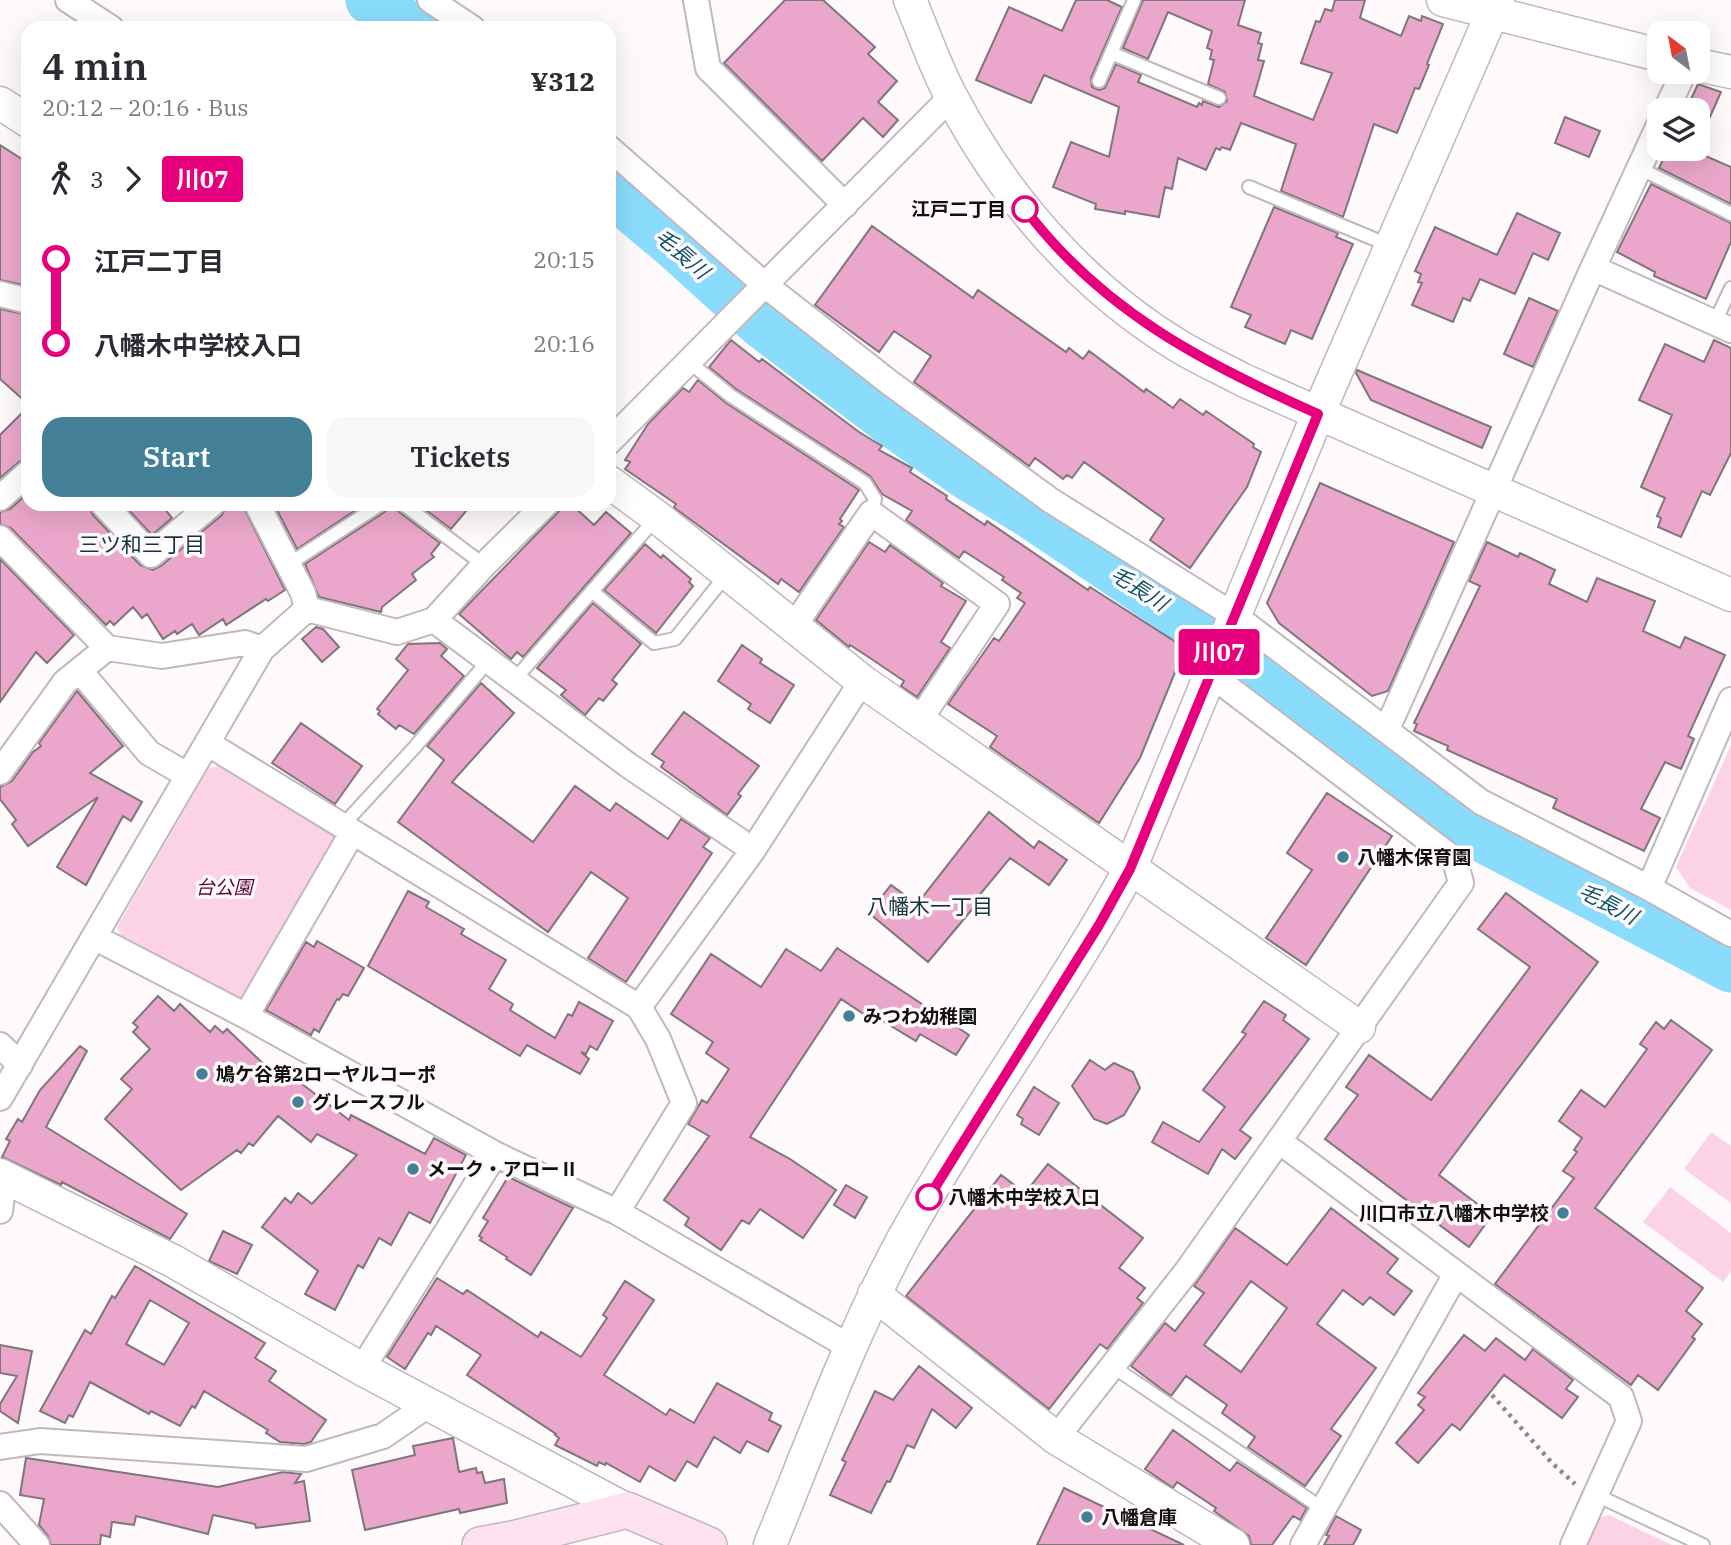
<!DOCTYPE html>
<html lang="en">
<head>
<meta charset="utf-8">
<style>
  :root { --surface:#fff; --page:#f7f7f7; --text:#2b2b33; --muted:#7c7c81; --accent:#438097 }
  body { margin:0; font-family:"IBM Plex Serif","Noto Sans JP",serif; background:var(--page); color:var(--text); height:100vh; display:flex; flex-direction:column; font-size:26px; white-space:nowrap }
  * { box-sizing:border-box; margin:0 }
  p { font-size:23px; color:var(--muted) }
  .icon { flex:none; width:38px; height:38px; fill:none; stroke:currentColor; stroke-width:2; stroke-linecap:round; stroke-linejoin:round }
  .map { position:relative; flex:1; overflow:hidden }
  .panel { position:absolute; left:21px; top:21px; width:595px; height:490px; display:flex; flex-direction:column; background:var(--surface); border-radius:21px; box-shadow:0 7px 28px #0002 }
  .panel>* { flex:none }
  .badge { padding:0 14px; border-radius:5px; font-size:24px; line-height:46px }
  .needle { width:46px; rotate:328deg }
  .tools { position:absolute; left:1647px; top:21px; display:grid; gap:14px }
  .tools a { display:grid; place-items:center; width:63px; height:63px; border-radius:14px; background:var(--surface); box-shadow:0 7px 28px #0002; font-size:35px }
  .map>.badge { position:absolute; translate:-50% -50%; box-shadow:0 0 0 4px #fff }
  .legs { display:flex; align-items:center; gap:10px; height:77px; padding:0 21px; font-size:23px }
  .legs p { margin-inline-start:auto }
  .head { display:flex; align-items:center; justify-content:space-between; height:119px; padding:0 21px }
  h1 { font-size:38px; font-weight:600; line-height:52px }
  .cta { display:flex; gap:14px; margin-top:auto; padding:14px 21px }
  .cta a { flex:1; height:80px; border-radius:21px; background:var(--accent); color:#fff; font-size:28px; font-weight:600; line-height:80px; text-align:center }
  .cta a+a { background:var(--page); color:var(--text) }
  ul { padding:0 21px; list-style:none }
  li { display:flex; align-items:center; gap:24px; height:84px; font-size:26px }
  li i { display:grid; place-items:center; width:10px; height:100%; margin:0 9px; background:currentColor }
  li i::after { content:''; width:18px; height:18px; margin:-9px; border:5px solid; border-radius:50%; background:var(--surface) }
  li p { margin-inline-start:auto }
  li:first-child i { background:linear-gradient(#0000 50%,currentColor 0) }
  li:last-child i { background:linear-gradient(currentColor 50%,#0000 0) }
  .map>svg:first-child { display:block }
  .green { fill:#fcd2e7 }
  .lines { fill:none; stroke-linecap:round; stroke-linejoin:round }
  .river { stroke:#8adcfc; stroke-width:49 }
  .building { fill:#eba7cb; stroke:#7e767a; stroke-width:2; fill-rule:evenodd }
  .service-casing { stroke:#c1b8bd; stroke-width:16 }
  .minor-casing { stroke:#c1b8bd; stroke-width:28 }
  .tertiary-casing { stroke:#c1b8bd; stroke-width:35 }
  .secondary-casing { stroke:#c1b8bd; stroke-width:38 }
  .path { stroke:#8d8a8b; stroke-width:4.5; stroke-dasharray:3.5 5; stroke-linecap:butt }
  .service { stroke:#fff; stroke-width:12 }
  .minor { stroke:#fff; stroke-width:24 }
  .tertiary { stroke:#fff; stroke-width:32 }
  .secondary { stroke:#ffe2f2; stroke-width:35 }
  .line-1-casing { stroke:#fff; stroke-width:16 }
  .line-1 { stroke:#e6007e; stroke-width:10 }
  .stop-1-dot { fill:#fff; stroke:#e6007e; stroke-width:3.5 }
  .poi-dot { fill:#438097; stroke:#fefafc; stroke-width:2.5 }
  .labels { text-anchor:middle; stroke-width:7; stroke-linejoin:round; paint-order:stroke }
  .stop-label { font-size:19px; font-weight:bold; fill:#120f10; stroke:#fefafc; text-anchor:end }
  .poi-label { font-size:19px; font-weight:bold; fill:#120f10; stroke:#fefafc; text-anchor:start }
  .park-label { font-size:19px; font-style:italic; fill:#56063c; stroke:#fefafc }
  .water-label { font-size:21px; font-style:italic; fill:#0c5368; stroke:#fefafc }
  .neighbourhood-label { font-size:21px; fill:#16343e; stroke:#fefafc }
</style>
</head>
<body>
<div class="map">
<svg width="1731" height="1545" viewBox="0 0 1731 1545">
  <rect width="100%" height="100%" fill="#fefafc"/>
  <path class="green" d="M1731,745V910L1690,888L1676,867Z
    M222,765L332,833L336,841L246,997L238,999L122,937L117,927L209,768Z
    M1711,1132L1731,1146V1203L1684,1169Z
    M1670,1187L1731,1233V1271L1723,1282L1643,1222Z
    M1609,1515L1672,1545H1586L1598,1518Z"/>
  <g class="lines">
    <path class="river" d="M370,0L412,28
      M609,190L677,247L763,325L897,426L965,474L1029,513L1256,666L1435,813L1731,968"/>
  </g>
  <path class="building" d="M785,0H823L875,47L868,54L897,81L878,102L898,120L883,137L863,118L822,161L724,63Z
    M1076,0H1107L1122,7L1091,78L1092,87L1099,90L1105,88L1116,64L1141,75L1138,82L1197,107L1199,103L1202,105L1203,101L1219,107L1227,101L1225,92L1208,84L1214,60L1210,59L1212,50L1207,48L1212,31L1168,12L1148,59L1123,48L1143,0H1245L1238,25L1261,33L1258,43L1262,44L1258,60L1264,61L1254,96L1313,120L1332,73L1301,63L1316,21L1320,22L1325,9L1332,11L1335,0H1365L1360,18L1401,36L1409,16L1421,21L1422,16L1443,24L1427,64L1429,65L1419,89L1415,88L1397,133L1374,124L1343,217L1281,191L1296,144L1241,123L1230,150L1222,147L1220,150L1216,148L1206,170L1178,158L1172,189L1165,187L1159,217L1125,211V214L1095,209L1096,204L1053,187L1071,142L1109,157L1119,107L1044,75L1031,103L976,80L1009,7L1062,31Z
    M1698,84L1721,92L1698,144V110H1686Z
    M1565,117L1600,131L1589,157L1555,143Z
    M0,145L28,163V286L0,280Z
    M1668,149H1695L1694,151L1731,167V204L1659,168Z
    M1651,184L1731,223V242L1706,299L1654,276L1655,272L1617,252Z
    M1274,207L1338,233L1336,237L1353,244L1312,339L1291,330L1285,344L1245,327L1251,315L1231,307Z
    M1517,213L1560,233L1548,260L1533,253L1515,294L1480,279L1470,301L1463,298L1453,322L1412,305L1422,283L1418,282L1421,274L1415,271L1435,227L1497,255Z
    M872,226L973,298L978,290L1066,352L1069,348L1083,359L1089,351L1144,392L1146,389L1173,408L1180,399L1203,415L1206,411L1254,444L1253,447L1261,452L1247,487L1190,568L1150,540L1164,519L1084,462L1072,478L1067,475L1063,479L1035,458L1029,466L914,382L931,356L894,331L879,352L815,305Z
    M1529,298L1558,311L1533,367L1504,354Z
    M0,309L28,315V404L0,379Z
    M731,340L759,362L762,359L859,432L882,446L879,450L912,468L910,472L947,496L946,499L985,525L987,521L1088,590L1090,587L1185,648L1140,758L1099,823L990,747L997,736L948,704L994,638L999,641L1025,603L1017,598L1021,593L1002,580L1004,577L964,551L959,558L906,520L912,511L882,494L870,476L736,389L709,367Z
    M1714,340L1731,348V453L1710,495L1702,491L1681,537L1658,527L1661,518L1657,516L1665,498L1641,487L1672,415L1639,400L1665,344L1704,362Z
    M1357,370L1491,427L1482,448L1371,400L1356,373Z
    M698,380L726,403L859,490L840,519L842,521L839,524L844,527L799,592L781,579L778,584L676,509L674,507L676,504L625,469L630,462L625,460L648,424L683,388L689,392Z
    M28,407V459L19,462L0,478V435Z
    M1320,483L1454,542L1388,691L1372,696L1279,623L1267,603Z
    M28,493V504H89L92,514L140,565L153,570L161,566L222,515L227,504H242L285,590L268,601L266,599L226,625L223,619L199,635L192,624L177,634L175,631L163,639L147,614L142,618L133,607L114,625L110,621L106,625L11,528L0,524V512L10,509Z
    M123,504H161L172,518L152,535Z
    M274,504H365L297,549Z
    M390,504H394L398,511L440,543L431,554L434,557L412,574L416,580L382,607L381,612L319,597L305,564L386,511Z
    M418,504H472L451,529Z
    M566,504H571L594,525L606,512L631,533L523,657L517,652L511,659L459,614Z
    M869,542L885,552L890,545L943,583L941,586L966,601L941,642L950,648L917,697L901,686L904,681L870,658L850,645L849,647L816,620Z
    M1487,542L1518,557L1520,553L1555,570L1549,584L1587,602L1597,578L1655,601L1643,631L1680,648L1685,637L1725,655L1688,736L1694,739L1681,769L1665,762L1641,809L1660,818L1644,851L1553,808L1557,799L1447,750L1448,746L1414,731L1417,724L1414,723L1480,586L1469,581Z
    M645,544L661,558L663,555L691,579L689,582L693,586L656,633L604,590Z
    M0,559L74,635L47,663L36,652L0,702Z
    M593,603L641,644L612,680L617,684L603,701L599,698L585,715L561,695L566,690L537,668Z
    M316,627L323,629L339,647L322,662L302,639Z
    M440,643L447,649L441,656L464,676L414,734L399,725L396,729L378,714L380,711L377,709L408,670L396,659L408,644Z
    M742,645L762,659L760,663L794,685L770,723L748,709L751,704L718,681Z
    M481,683L514,713L452,782L533,842L575,786L610,811L616,803L668,839L681,819L710,838L703,847L712,853L626,982L588,958L628,898L591,872L548,932L398,822L444,760L427,746Z
    M77,691L123,746L90,773L142,802L131,821L123,816L86,885L57,867L98,797L28,846L12,824L16,820L0,799V787L12,781L33,752L41,746L39,743Z
    M684,712L759,766L738,794L741,796L727,815L661,767L664,762L652,754Z
    M301,723L362,766L335,804L272,763Z
    M1327,793L1392,836L1306,965L1266,938L1312,870L1287,853Z
    M989,812L1034,848L1039,841L1067,860L1049,885L1010,858L977,898L980,900L928,962L869,913L891,885L917,904Z
    M408,891L429,902L426,907L464,929L461,934L506,960L489,989L513,1004L510,1010L555,1038L568,1014L572,1016L579,1002L613,1021L597,1050L590,1046L586,1054L581,1052L589,1059L580,1074L527,1045L520,1056L368,966Z
    M1506,893L1598,962L1439,1175L1492,1215L1469,1247L1325,1139L1358,1095L1346,1087L1369,1055L1431,1100L1530,967L1478,929Z
    M317,941L364,968L348,996L343,994L339,1000L337,999L319,1032L314,1029L311,1035L266,1010L306,942L314,947Z
    M837,948L969,1035L956,1055L920,1034L916,1041L876,1017L874,1021L841,999L750,1137L790,1159L836,1190L803,1238L760,1209L749,1224L742,1220L721,1250L685,1225L689,1218L664,1200L709,1136L688,1124L702,1100L707,1103L729,1069L706,1053L713,1042L671,1014L711,954L761,987L786,949L821,971Z
    M158,996L174,1011L180,1004L210,1032L215,1026L223,1033L227,1029L274,1074L280,1067L349,1120L351,1115L425,1154L434,1138L466,1155L430,1223L409,1212L391,1245L379,1238L363,1268L358,1265L335,1310L305,1294L318,1271L262,1227L285,1198L291,1203L298,1193L312,1204L357,1155L317,1134L311,1142L278,1116L253,1146L249,1143L241,1153L237,1150L181,1190L105,1119L132,1089L121,1079L150,1049L133,1032L138,1027L133,1023Z
    M1264,1001L1286,1015L1283,1020L1309,1039L1240,1130L1251,1138L1235,1159L1222,1149L1208,1174L1152,1142L1163,1122L1199,1142L1225,1107L1203,1090L1246,1034L1242,1032Z
    M1671,1020L1712,1050L1595,1208L1703,1288L1686,1311L1702,1324L1692,1337L1695,1339L1658,1390L1638,1375L1631,1385L1495,1284L1574,1178L1563,1171L1577,1152L1574,1150L1582,1138L1559,1121L1581,1090L1605,1107L1647,1049L1640,1044L1656,1022L1664,1029Z
    M80,1046L87,1051L46,1127L187,1214L170,1239L62,1182L61,1185L2,1157L10,1141L6,1139L18,1119L22,1122L40,1090Z
    M1090,1060L1105,1070L1114,1063L1133,1072L1140,1088L1124,1115L1107,1124L1094,1119L1072,1086Z
    M1034,1087L1059,1103L1039,1135L1021,1124L1023,1119L1017,1115Z
    M1048,1164L1143,1238L1119,1268L1145,1288L1137,1298L1143,1303L1107,1349L1100,1344L1049,1409L906,1296L1001,1175L1025,1193Z
    M508,1177L573,1208L531,1275L506,1259L507,1257L480,1240L482,1238L479,1236L488,1221L483,1218Z
    M846,1185L867,1197L855,1218L834,1205Z
    M1331,1208L1398,1259L1387,1273L1412,1291L1394,1315L1370,1297L1363,1305L1343,1290L1317,1324L1376,1368L1331,1429L1341,1436L1305,1486L1248,1447L1255,1437L1222,1413L1227,1405L1186,1376L1171,1396L1131,1366L1165,1323L1175,1331L1204,1293L1194,1286L1235,1228L1287,1265ZM1251,1281L1287,1308L1241,1372L1204,1345Z
    M223,1231L252,1245L237,1274L209,1261Z
    M135,1266L265,1343L255,1358L276,1371L269,1381L326,1420L311,1442L304,1444L280,1442L266,1433L268,1430L204,1391L195,1408L192,1406L180,1426L151,1411L149,1414L90,1382L73,1417L69,1415L65,1423L40,1411L85,1330L91,1334L112,1296L115,1298ZM150,1300L189,1323L164,1365L126,1344Z
    M437,1278L463,1294L467,1290L538,1337L541,1332L581,1357L607,1318L603,1315L625,1281L654,1300L604,1375L666,1415L670,1409L694,1423L717,1383L772,1413L769,1420L781,1426L768,1452L747,1441L740,1453L714,1437L697,1467L687,1461L675,1481L649,1466L640,1482L606,1463L605,1465L599,1462L597,1466L555,1445L559,1438L555,1435L556,1434L467,1375L481,1355L436,1326L431,1335L428,1333L405,1369L387,1357Z
    M1464,1335L1485,1351L1496,1338L1525,1360L1533,1349L1573,1380L1566,1389L1578,1397L1562,1418L1504,1375L1460,1430L1452,1424L1418,1463L1396,1443L1424,1410L1418,1405L1425,1397L1418,1393Z
    M0,1345L32,1351L18,1423L0,1411V1404L17,1376L0,1373Z
    M919,1366L972,1408L956,1428L932,1409L914,1448L907,1445L890,1482L887,1481L871,1513L830,1495L846,1462L842,1460L875,1391L893,1400Z
    M1173,1430L1230,1471L1237,1462L1307,1508L1300,1520L1293,1516L1272,1545H1251L1249,1536L1214,1511L1216,1508L1177,1482L1173,1488L1145,1469Z
    M453,1438L459,1472L476,1468L477,1473L482,1472L485,1483L504,1479L507,1503L460,1513L459,1509L365,1530L352,1470L415,1455L413,1446Z
    M26,1458L218,1487L283,1472L301,1474L295,1483L304,1481L310,1521L256,1528L255,1524L213,1515L208,1534L136,1516L134,1525L112,1522L110,1537L101,1535L100,1545H51L48,1536L39,1525L44,1499L20,1495Z
    M1064,1488L1184,1545H1037Z
    M1336,1516L1361,1530L1353,1545H1324L1329,1536L1326,1535Z"/>
  <g class="lines">
    <g class="service-casing">
      <path id="service" d="M1111,53L1219,98
        M1099,81L1134,0
        M1639,168L1731,214
        M1249,187L1391,246
        M1715,322L1731,288
        M689,362L731,396L865,483L875,499L871,513
        M403,504L484,565
        M289,564L381,504
        M593,592L654,643L675,639L727,574
        M515,679L657,517
        M343,825L414,748L489,660
        M1112,1366L1323,1509
        M1596,1495L1703,1545"/>
    </g>
    <g class="minor-casing">
      <path id="minor" d="M68,0L111,28
        M430,0L472,28
        M696,0L708,68L845,205
        M1666,110L1684,72
        M609,148L765,285L890,383L1050,500L1235,616L1481,802L1649,888L1731,934
        M1593,268L1731,330
        M0,294L28,301
        M609,442L951,97
        M0,498L28,473
        M103,504L151,555L212,504
        M257,504L303,593L307,609L397,632L434,620L628,765L753,850
        M0,538L107,648
        M434,620L484,565L546,504
        M794,626L871,513L997,604L919,721
        M80,671L149,753L187,775
        M1387,729L1593,268L1659,125
        M207,743L639,1007L658,1039L684,1103L617,1212
        M0,772L65,682L107,648L162,656L245,643L262,649
        M1649,888L1731,700
        M96,938L246,1016L495,1154L617,1212L850,1347
        M639,1007L753,850L862,681
        M246,1016L352,833
        M0,1045L20,1065
        M0,1098L262,649L307,609
        M1279,1141L1621,1397L1629,1421L1573,1545
        M0,1211L4,1178
        M362,1369L495,1154
        M1056,1438L1187,1271L1461,883L1455,860L1210,674
        M0,1447L40,1441L306,1459L383,1436L428,1405
        M0,1504L37,1545
        M1303,1545L1456,1274"/>
    </g>
    <g class="tertiary-casing">
      <path id="tertiary" d="M910,0C924,33 935,67 952,98C1004,197 1081,286 1177,345C1198,358 1221,368 1243,380L1731,595
        M1443,0L1659,55
        M1698,65L1731,72
        M0,103L28,121
        M609,482L657,517L862,681L1359,1027
        M0,1175L173,1261L362,1369L627,1510
        M874,1294L1056,1438L1233,1545
        M770,1545C812,1442 850,1337 903,1239C973,1113 1060,996 1130,869L1318,414L1498,0"/>
    </g>
    <g class="secondary-casing">
      <path id="secondary" d="M480,1545L517,1538L627,1510L709,1545"/>
    </g>
    <path class="path" d="M1492,1395L1552,1463L1575,1484"/>
    <use href="#service" class="service"/>
    <use href="#minor" class="minor"/>
    <use href="#tertiary" class="tertiary"/>
    <use href="#secondary" class="secondary"/>
  </g>
  <g class="lines">
    <g class="line-1-casing">
      <path id="line-1" d="M929,1197L1099,925L1130,869L1318,414C1205,364 1102,311 1025,209"/>
    </g>
    <use href="#line-1" class="line-1"/>
  </g>
  <g class="stop-1-dot">
    <circle cx="1025" cy="209" r="12"/>
    <circle cx="929" cy="1197" r="12"/>
  </g>
  <g class="poi-dot">
    <circle cx="1343" cy="857" r="7"/>
    <circle cx="849" cy="1016" r="7"/>
    <circle cx="202" cy="1074" r="7"/>
    <circle cx="298" cy="1102" r="7"/>
    <circle cx="413" cy="1169" r="7"/>
    <circle cx="1563" cy="1213" r="7"/>
    <circle cx="1087" cy="1517" r="7"/>
  </g>
  <g class="labels">
    <g class="stop-label">
      <text x="1006" y="216">江戸二丁目</text>
      <text x="948" y="1204" text-anchor="start">八幡木中学校入口</text>
    </g>
    <g class="poi-label">
      <text x="1357" y="864">八幡木保育園</text>
      <text x="863" y="1023">みつわ幼稚園</text>
      <text x="216" y="1081">鳩ケ谷第2ローヤルコーポ</text>
      <text x="312" y="1109">グレースフル</text>
      <text x="427" y="1176">メーク・アローⅡ</text>
      <text x="1549" y="1220" text-anchor="end">川口市立八幡木中学校</text>
      <text x="1101" y="1524">八幡倉庫</text>
    </g>
    <g class="park-label">
      <text x="224" y="894">台公園</text>
    </g>
    <g class="water-label">
      <text transform="translate(682 254) rotate(41)" y="7">毛長川</text>
      <text transform="translate(1139 589) rotate(33)" y="7">毛長川</text>
      <text transform="translate(1608 904) rotate(28)" y="7">毛長川</text>
    </g>
    <g class="neighbourhood-label">
      <text x="142" y="552">三ツ和三丁目</text>
      <text x="930" y="914">八幡木一丁目</text>
    </g>
  </g>
</svg>
<div class="tools">
<a><svg class="needle" viewBox="-14 -14 28 28"><path d="M0-13l5 13h-10z" fill="#e53935"/><path d="M0 13l5-13h-10z" fill="#7c7c81"/></svg></a>
<a><svg class="icon" aria-label="layers" viewBox="0 0 24 24"><path d="M12 4l9 5-9 5-9-5zM3 14l9 5 9-5"/></svg></a>
</div>
<b class="badge" style="left:1219px;top:652px;background:#e6007e;color:#fff">川07</b>
<section class="panel">
<div class="head"><div><h1>4 min</h1><p>20:12 – 20:16 · Bus</p></div><b>¥312</b></div>
<div class="legs"><svg class="icon" aria-label="walk" viewBox="0 0 24 24"><circle cx="13" cy="4" r="2"/><path d="M13 8l-2 6 4 7M11 14l-3 7M7 12l3-4h3l4 4"/></svg>3<svg class="icon" aria-label="forward" viewBox="0 0 24 24"><path d="M9 5l7 7-7 7"/></svg><b class="badge" style="background:#e6007e;color:#fff">川07</b></div>
<ul>
<li><i style="color:#e6007e"></i><b>江戸二丁目</b><p>20:15</p></li>
<li><i style="color:#e6007e"></i><b>八幡木中学校入口</b><p>20:16</p></li>
</ul>
<div class="cta"><a>Start</a><a>Tickets</a></div>
</section>
</div>
</body>
</html>
